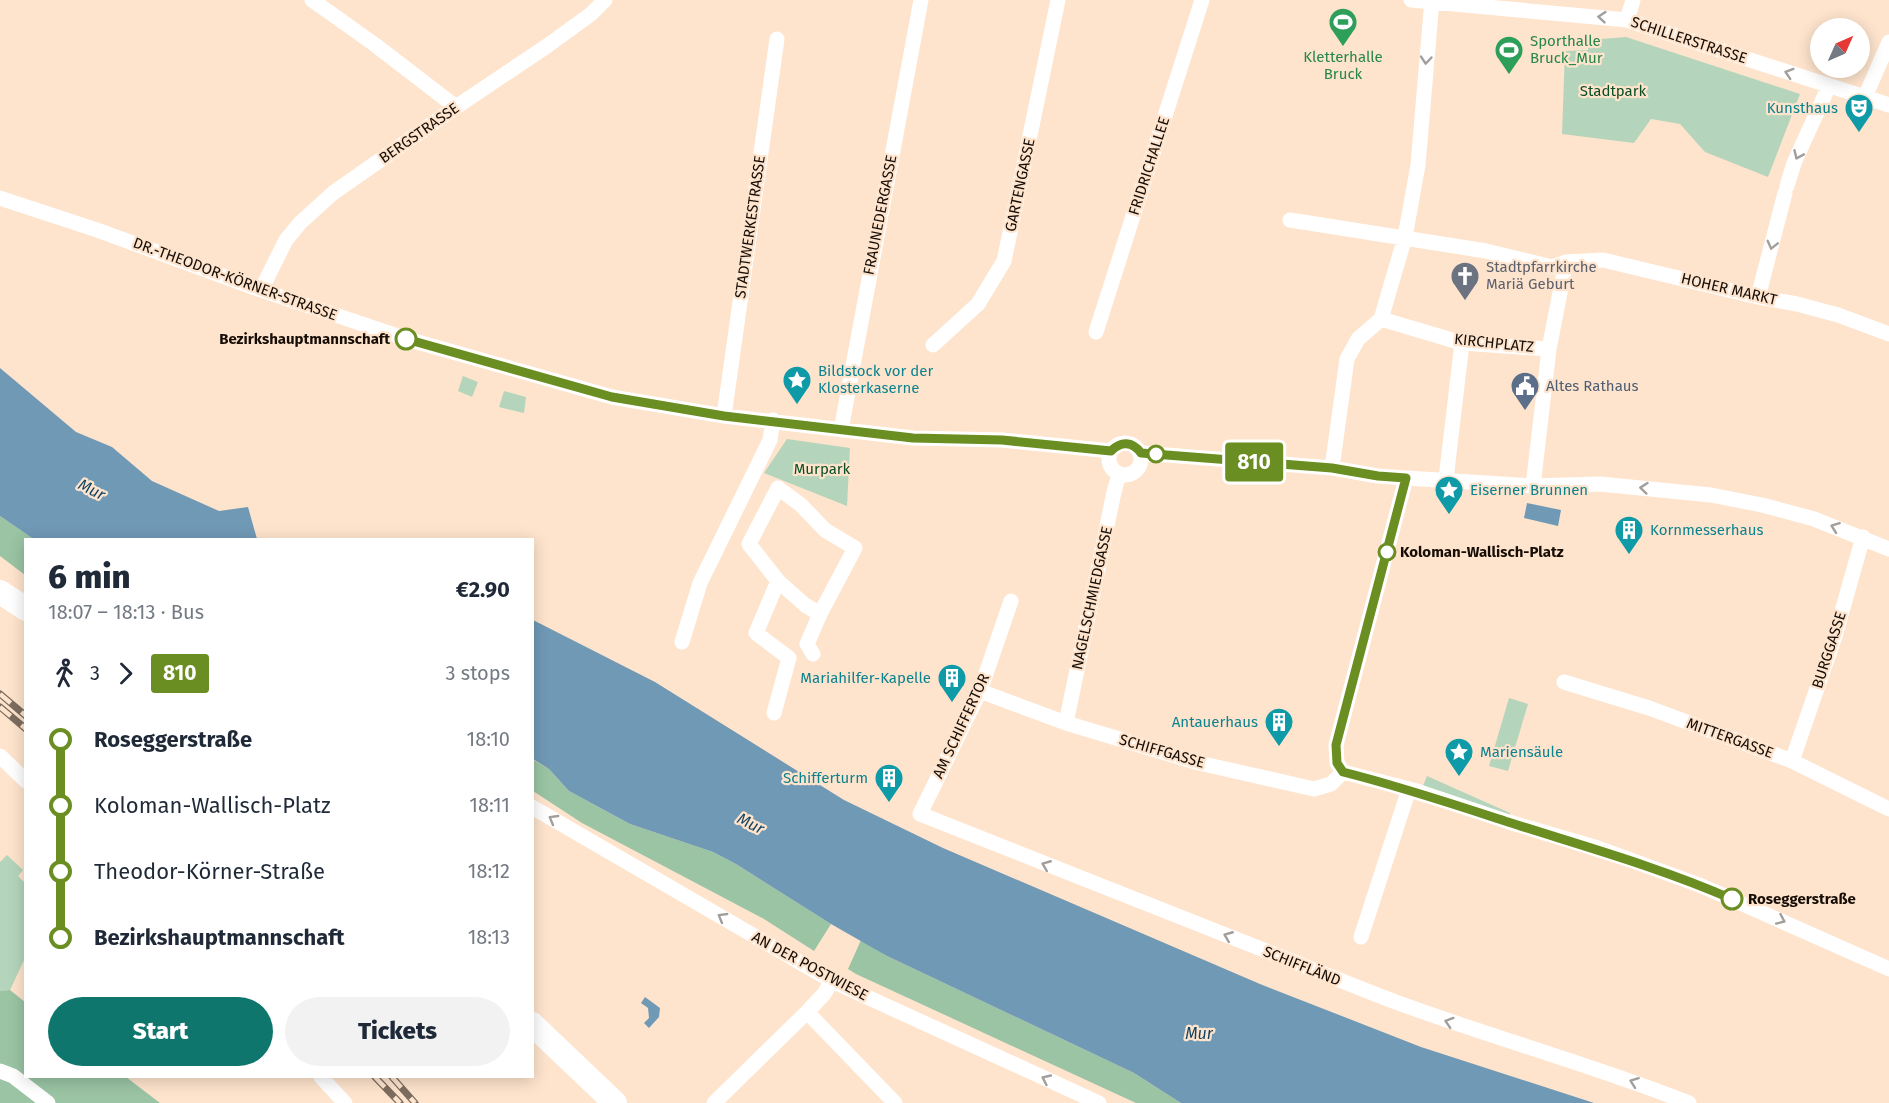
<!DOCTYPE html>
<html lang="en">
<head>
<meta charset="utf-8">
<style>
  :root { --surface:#fff; --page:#f2f2f3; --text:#1f2937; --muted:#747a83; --accent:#0f766e }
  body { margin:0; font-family:"Fira Sans",sans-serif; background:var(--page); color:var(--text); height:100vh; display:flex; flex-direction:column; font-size:22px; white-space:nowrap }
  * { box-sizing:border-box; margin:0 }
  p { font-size:20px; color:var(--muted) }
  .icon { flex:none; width:33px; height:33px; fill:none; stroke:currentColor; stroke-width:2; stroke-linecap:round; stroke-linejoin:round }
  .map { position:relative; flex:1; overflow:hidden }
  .sheet { position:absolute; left:24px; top:538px; width:510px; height:540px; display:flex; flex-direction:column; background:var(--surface); border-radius:0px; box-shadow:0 3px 15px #0003 }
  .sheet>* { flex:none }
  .badge { padding:0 12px; border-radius:4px; font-size:21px; line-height:39px }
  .needle { width:39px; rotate:45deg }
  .buttons { position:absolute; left:1810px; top:18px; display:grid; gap:12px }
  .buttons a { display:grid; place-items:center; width:60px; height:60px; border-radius:50%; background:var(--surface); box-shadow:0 3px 15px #0003; font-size:30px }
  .map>.badge { position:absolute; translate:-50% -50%; box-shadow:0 0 0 3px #fff }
  .legs { display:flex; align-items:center; gap:9px; height:66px; padding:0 24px; font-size:20px }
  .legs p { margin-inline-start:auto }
  .overview { display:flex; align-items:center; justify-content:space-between; height:102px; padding:0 24px }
  h1 { font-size:33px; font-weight:800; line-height:45px }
  .action { display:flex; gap:12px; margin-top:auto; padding:12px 24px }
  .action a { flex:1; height:69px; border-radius:36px; background:var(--accent); color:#fff; font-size:24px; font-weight:800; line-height:69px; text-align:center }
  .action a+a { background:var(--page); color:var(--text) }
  ul { padding:0 24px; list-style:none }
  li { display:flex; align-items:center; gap:21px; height:66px; font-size:22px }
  li i { display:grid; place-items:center; width:9px; height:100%; margin:0 8px; background:currentColor }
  li i::after { content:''; width:15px; height:15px; margin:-8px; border:4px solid; border-radius:50%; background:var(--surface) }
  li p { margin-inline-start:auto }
  li:first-child i { background:linear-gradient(#0000 50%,currentColor 0) }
  li:last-child i { background:linear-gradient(currentColor 50%,#0000 0) }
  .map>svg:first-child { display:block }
  .green { fill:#b4d5bb }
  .forest { fill:#9ac4a4 }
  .water { fill:#7099b6 }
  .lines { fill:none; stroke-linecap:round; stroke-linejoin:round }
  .street { stroke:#fff; stroke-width:15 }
  .primary { stroke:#fff; stroke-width:24 }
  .rail-casing { stroke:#7d6d5f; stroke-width:7 }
  .rail { stroke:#fee4cd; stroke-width:4.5; stroke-dasharray:14; stroke-linecap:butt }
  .oneway { stroke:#a19e9b }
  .line-1-casing { stroke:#fff; stroke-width:14 }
  .line-1 { stroke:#6b8e23; stroke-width:9 }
  .stop-1-dot { fill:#fff; stroke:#6b8e23; stroke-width:3 }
  .labels { text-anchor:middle; stroke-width:4.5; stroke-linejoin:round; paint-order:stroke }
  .street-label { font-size:15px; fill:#150d06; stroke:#fee4cd }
  .leisure-label { font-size:15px; fill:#27864d; stroke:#fee4cd; text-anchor:start }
  .park-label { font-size:15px; fill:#0a4e26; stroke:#fee4cd }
  .culture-label { font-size:15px; fill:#0d838f; stroke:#fee4cd; text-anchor:end }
  .worship-label { font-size:15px; fill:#5b616d; stroke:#fee4cd; text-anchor:start }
  .stop-label { font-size:15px; font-weight:bold; fill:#150d06; stroke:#fee4cd; text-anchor:start }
  .service-label { font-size:15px; fill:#4e5e75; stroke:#fee4cd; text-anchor:start }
  .water-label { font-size:16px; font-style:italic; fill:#104362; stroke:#fee4cd }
</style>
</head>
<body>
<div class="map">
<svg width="1889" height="1103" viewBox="0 0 1889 1103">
  <rect width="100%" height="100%" fill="#fee4cd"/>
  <path class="green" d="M1626,37L1800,94L1768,177L1705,152L1680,124L1651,119L1634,143L1562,134L1565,51L1588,50L1589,40Z
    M463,376L478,382L472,397L458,391Z
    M504,391L526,397L524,413L499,407Z
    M787,439L850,448L847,506L764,473Z
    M1509,698L1528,704L1508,771L1489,766Z
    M1427,776L1510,813L1509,822L1420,793Z
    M7,855L23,870L18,876L25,883V958L10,990L0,991V862Z"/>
  <path class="forest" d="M0,516L35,540H26L25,575L0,556Z
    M532,759L549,769L569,791L630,824L713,852L736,864L831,924L814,951L764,919L582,823L533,791Z
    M861,940L887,956L1134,1073L1181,1103H1136L856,974L848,969Z
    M10,990L25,1002L26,1077H126L160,1103H0V991Z"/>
  <path class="water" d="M0,368L76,432L112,447L152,481L219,511L248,507L257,539L262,540H35L0,516Z
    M1527,503L1561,510L1558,526L1524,518Z
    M533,620L655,682L844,800L943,848L1260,984L1421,1047L1594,1103H1181L1134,1073L887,956L831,924L736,864L713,852L630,824L569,791L549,769L533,759Z
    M645,997L660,1008L659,1017L649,1028L644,1023L649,1018L648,1008L641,1003Z"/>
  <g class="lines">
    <path class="street" d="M312,0L374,44L456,107
      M1411,0L1627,20L1889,105
      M1432,0L1418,165L1405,237L1381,319L1462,343L1549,349L1566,262
      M1627,20L1633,0
      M1865,97L1889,42
      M1787,186L1794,163L1829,86
      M0,198L97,230L261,290L407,339L612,397L724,416L913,438L1002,440L1111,451
      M1290,220L1486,251L1552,267L1566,262L1603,260L1758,297L1797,304L1838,315L1889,334
      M261,290L286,240L300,223L333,193L456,107L547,46L591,14L605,0
      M1758,297L1785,193
      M1096,332L1202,0
      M933,345L978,304L1004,261L1058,0
      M724,416L777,39
      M841,430L921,0
      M1109 459a16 16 0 1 1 32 0a16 16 0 1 1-32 0Z
      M1141,453L1332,468L1378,476L1406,478L1533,486L1600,484L1711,495L1762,505L1814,519L1889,549
      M1332,468L1347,359L1358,339L1381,319
      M1406,478L1336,745L1337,763L1343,772L1417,791L1509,822L1598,848L1702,886L1889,969
      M1446,479L1462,343
      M1533,486L1549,349
      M778,581L749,544L778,488L801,505L825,530L855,548L820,614
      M1011,601L980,691L920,814L1385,998C1485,1036 1589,1063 1689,1103
      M682,642L700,583L770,440L773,420
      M1564,682L1649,708L1792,761L1889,809
      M980,691L1066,723L1199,763L1314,789L1331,784L1343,772
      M774,713L789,658L756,633L778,581L805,605L820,614L807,644L813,654
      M1066,723L1114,492L1119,474
      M0,756L26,781
      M1792,761L1835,636L1863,537
      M532,807L832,981L1099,1103
      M1361,937L1409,789
      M807,1012L895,1103
      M0,1071L13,1076L48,1103
      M321,1077L345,1103
      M714,1103L807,1012L824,994L832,981"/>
    <path class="primary" d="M0,592L26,609
      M532,1024L615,1103"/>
    <g class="rail-casing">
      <path id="rail" d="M0,694L26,716
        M0,707L26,729
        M375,1077L400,1103
        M392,1077L415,1103"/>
    </g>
    <use href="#rail" class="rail"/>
  </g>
  <defs><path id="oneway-chevron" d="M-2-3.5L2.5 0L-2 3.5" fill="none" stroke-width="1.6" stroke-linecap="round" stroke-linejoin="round" transform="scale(1.5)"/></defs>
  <g class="oneway">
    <use href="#oneway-chevron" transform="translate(1602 17) rotate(-175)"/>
    <use href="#oneway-chevron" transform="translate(1426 60) rotate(95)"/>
    <use href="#oneway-chevron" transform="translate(1789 73) rotate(-162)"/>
    <use href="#oneway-chevron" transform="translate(1798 155) rotate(114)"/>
    <use href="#oneway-chevron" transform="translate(1772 245) rotate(104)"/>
    <use href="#oneway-chevron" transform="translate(1644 488) rotate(-174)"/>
    <use href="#oneway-chevron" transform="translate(1835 527) rotate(-160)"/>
    <use href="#oneway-chevron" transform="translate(553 819) rotate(-150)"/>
    <use href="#oneway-chevron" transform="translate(1046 865) rotate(-158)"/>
    <use href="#oneway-chevron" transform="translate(722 917) rotate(-150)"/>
    <use href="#oneway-chevron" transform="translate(1781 920) rotate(24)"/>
    <use href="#oneway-chevron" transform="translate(1228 936) rotate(-158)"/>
    <use href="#oneway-chevron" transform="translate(1449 1022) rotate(-162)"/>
    <use href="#oneway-chevron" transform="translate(1046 1079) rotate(-155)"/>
    <use href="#oneway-chevron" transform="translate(1634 1082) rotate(-160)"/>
  </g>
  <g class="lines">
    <g class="line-1-casing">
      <path id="line-1" d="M406,339L612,397L724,416L913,438L1002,440L1111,451C1121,441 1132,441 1141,453L1332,468L1378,476L1406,478L1336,745L1337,763L1343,772C1399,786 1453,804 1508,822C1583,846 1659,867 1732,899"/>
    </g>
    <use href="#line-1" class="line-1"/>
  </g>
  <defs>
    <g id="stadium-pin" transform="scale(1.5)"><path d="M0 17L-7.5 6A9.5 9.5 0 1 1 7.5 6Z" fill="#2e9e5b" stroke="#fee4cd"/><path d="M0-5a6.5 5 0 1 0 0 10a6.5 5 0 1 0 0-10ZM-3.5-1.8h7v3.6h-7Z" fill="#fff"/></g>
    <g id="theatre-pin" transform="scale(1.5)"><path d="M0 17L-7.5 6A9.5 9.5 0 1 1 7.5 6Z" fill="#0f9aa8" stroke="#fee4cd"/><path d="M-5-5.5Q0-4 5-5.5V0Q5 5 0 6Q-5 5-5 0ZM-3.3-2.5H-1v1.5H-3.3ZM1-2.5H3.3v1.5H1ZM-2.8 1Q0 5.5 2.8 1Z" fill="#fff"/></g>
    <g id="church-pin" transform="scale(1.5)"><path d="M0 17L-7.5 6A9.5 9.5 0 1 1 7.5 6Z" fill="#6b7280" stroke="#fee4cd"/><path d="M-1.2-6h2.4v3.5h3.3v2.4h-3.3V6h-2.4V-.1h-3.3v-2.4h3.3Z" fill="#fff"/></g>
    <g id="sight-pin" transform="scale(1.5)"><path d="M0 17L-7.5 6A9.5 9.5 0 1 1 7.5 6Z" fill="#0f9aa8" stroke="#fee4cd"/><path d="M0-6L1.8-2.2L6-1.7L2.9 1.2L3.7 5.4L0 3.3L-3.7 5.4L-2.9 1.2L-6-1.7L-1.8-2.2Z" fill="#fff"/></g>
    <g id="civic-pin" transform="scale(1.5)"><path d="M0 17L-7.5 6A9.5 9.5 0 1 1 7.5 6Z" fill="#5c6f8a" stroke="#fee4cd"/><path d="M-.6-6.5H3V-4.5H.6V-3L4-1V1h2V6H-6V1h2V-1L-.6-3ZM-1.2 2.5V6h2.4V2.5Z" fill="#fff"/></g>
    <g id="building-pin" transform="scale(1.5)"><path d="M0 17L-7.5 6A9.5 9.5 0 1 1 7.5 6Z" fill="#0f9aa8" stroke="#fee4cd"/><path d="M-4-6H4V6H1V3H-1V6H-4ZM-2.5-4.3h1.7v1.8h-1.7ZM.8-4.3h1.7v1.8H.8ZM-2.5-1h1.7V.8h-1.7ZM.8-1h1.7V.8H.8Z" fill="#fff"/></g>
  </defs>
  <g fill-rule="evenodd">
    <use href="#stadium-pin" x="1343" y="22"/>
    <use href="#stadium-pin" x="1509" y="50"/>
    <use href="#theatre-pin" x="1859" y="108"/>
    <use href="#church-pin" x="1465" y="276"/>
    <use href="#sight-pin" x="797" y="380"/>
    <use href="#civic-pin" x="1525" y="386"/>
    <use href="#sight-pin" x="1449" y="490"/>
    <use href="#building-pin" x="1629" y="530"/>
    <use href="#building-pin" x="952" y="678"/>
    <use href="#building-pin" x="1279" y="722"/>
    <use href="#sight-pin" x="1459" y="752"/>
    <use href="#building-pin" x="889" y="778"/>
  </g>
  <g class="stop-1-dot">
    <circle cx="406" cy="339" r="10"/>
    <circle cx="1156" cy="454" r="8"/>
    <circle cx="1387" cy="552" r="8"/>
    <circle cx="1732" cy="899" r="10"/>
  </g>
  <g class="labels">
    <g class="street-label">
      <text transform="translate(1689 40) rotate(18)" y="5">SCHILLERSTRASSE</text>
      <text transform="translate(419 133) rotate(-35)" y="5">BERGSTRASSE</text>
      <text transform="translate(1149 166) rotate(-72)" y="5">FRIDRICHALLEE</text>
      <text transform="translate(1020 185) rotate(-78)" y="5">GARTENGASSE</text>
      <text transform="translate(880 215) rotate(-79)" y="5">FRAUNEDERGASSE</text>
      <text transform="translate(750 227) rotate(-82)" y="5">STADTWERKESTRASSE</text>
      <text transform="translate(235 279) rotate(20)" y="5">DR.-THEODOR-KÖRNER-STRASSE</text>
      <text transform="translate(1729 289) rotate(13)" y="5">HOHER MARKT</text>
      <text transform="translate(1494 343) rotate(6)" y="5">KIRCHPLATZ</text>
      <text transform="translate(1092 598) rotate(-78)" y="5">NAGELSCHMIEDGASSE</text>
      <text transform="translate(1829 650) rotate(-72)" y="5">BURGGASSE</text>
      <text transform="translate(961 726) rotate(-65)" y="5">AM SCHIFFERTOR</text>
      <text transform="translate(1730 738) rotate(20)" y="5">MITTERGASSE</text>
      <text transform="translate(1162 751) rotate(16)" y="5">SCHIFFGASSE</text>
      <text transform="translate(810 966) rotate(28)" y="5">AN DER POSTWIESE</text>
      <text transform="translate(1302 966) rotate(22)" y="5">SCHIFFLÄND</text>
    </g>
    <g class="leisure-label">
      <text x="1530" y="46">Sporthalle<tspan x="1530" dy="17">Bruck_Mur</tspan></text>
      <text x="1343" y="62" text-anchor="middle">Kletterhalle<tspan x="1343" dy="17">Bruck</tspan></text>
    </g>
    <g class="park-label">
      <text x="1613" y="96">Stadtpark</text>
      <text x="822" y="474">Murpark</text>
    </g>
    <g class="culture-label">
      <text x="1838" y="113">Kunsthaus</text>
      <text x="818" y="376" text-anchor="start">Bildstock vor der<tspan x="818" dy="17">Klosterkaserne</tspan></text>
      <text x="1470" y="495" text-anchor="start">Eiserner Brunnen</text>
      <text x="1650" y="535" text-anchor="start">Kornmesserhaus</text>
      <text x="931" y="683">Mariahilfer-Kapelle</text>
      <text x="1258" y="727">Antauerhaus</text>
      <text x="1480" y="757" text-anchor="start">Mariensäule</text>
      <text x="868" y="783">Schifferturm</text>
    </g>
    <g class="worship-label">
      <text x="1486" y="272">Stadtpfarrkirche<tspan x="1486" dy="17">Mariä Geburt</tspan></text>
    </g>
    <g class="stop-label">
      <text x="390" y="344" text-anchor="end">Bezirkshauptmannschaft</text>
      <text x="1400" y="557">Koloman-Wallisch-Platz</text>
      <text x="1748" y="904">Roseggerstraße</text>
    </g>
    <g class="service-label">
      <text x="1546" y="391">Altes Rathaus</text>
    </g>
    <g class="water-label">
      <text transform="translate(92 489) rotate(27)" y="6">Mur</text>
      <text transform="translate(751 823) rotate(27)" y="6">Mur</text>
      <text x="1199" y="1039">Mur</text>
    </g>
  </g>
</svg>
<div class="buttons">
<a><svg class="needle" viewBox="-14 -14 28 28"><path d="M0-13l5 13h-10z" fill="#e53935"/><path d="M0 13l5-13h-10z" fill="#747a83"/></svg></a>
</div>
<b class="badge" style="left:1254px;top:462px;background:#6b8e23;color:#fff">810</b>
<section class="sheet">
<div class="overview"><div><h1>6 min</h1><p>18:07 – 18:13 · Bus</p></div><b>€2.90</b></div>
<div class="legs"><svg class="icon" aria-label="walk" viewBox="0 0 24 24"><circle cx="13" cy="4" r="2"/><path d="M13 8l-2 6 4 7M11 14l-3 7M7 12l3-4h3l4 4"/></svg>3<svg class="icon" aria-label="forward" viewBox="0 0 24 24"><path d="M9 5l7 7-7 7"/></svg><b class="badge" style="background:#6b8e23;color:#fff">810</b><p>3 stops</p></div>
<ul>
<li><i style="color:#6b8e23"></i><b>Roseggerstraße</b><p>18:10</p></li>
<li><i style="color:#6b8e23"></i><span>Koloman-Wallisch-Platz</span><p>18:11</p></li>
<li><i style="color:#6b8e23"></i><span>Theodor-Körner-Straße</span><p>18:12</p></li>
<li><i style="color:#6b8e23"></i><b>Bezirkshauptmannschaft</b><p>18:13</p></li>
</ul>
<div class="action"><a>Start</a><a>Tickets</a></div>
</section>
</div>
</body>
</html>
